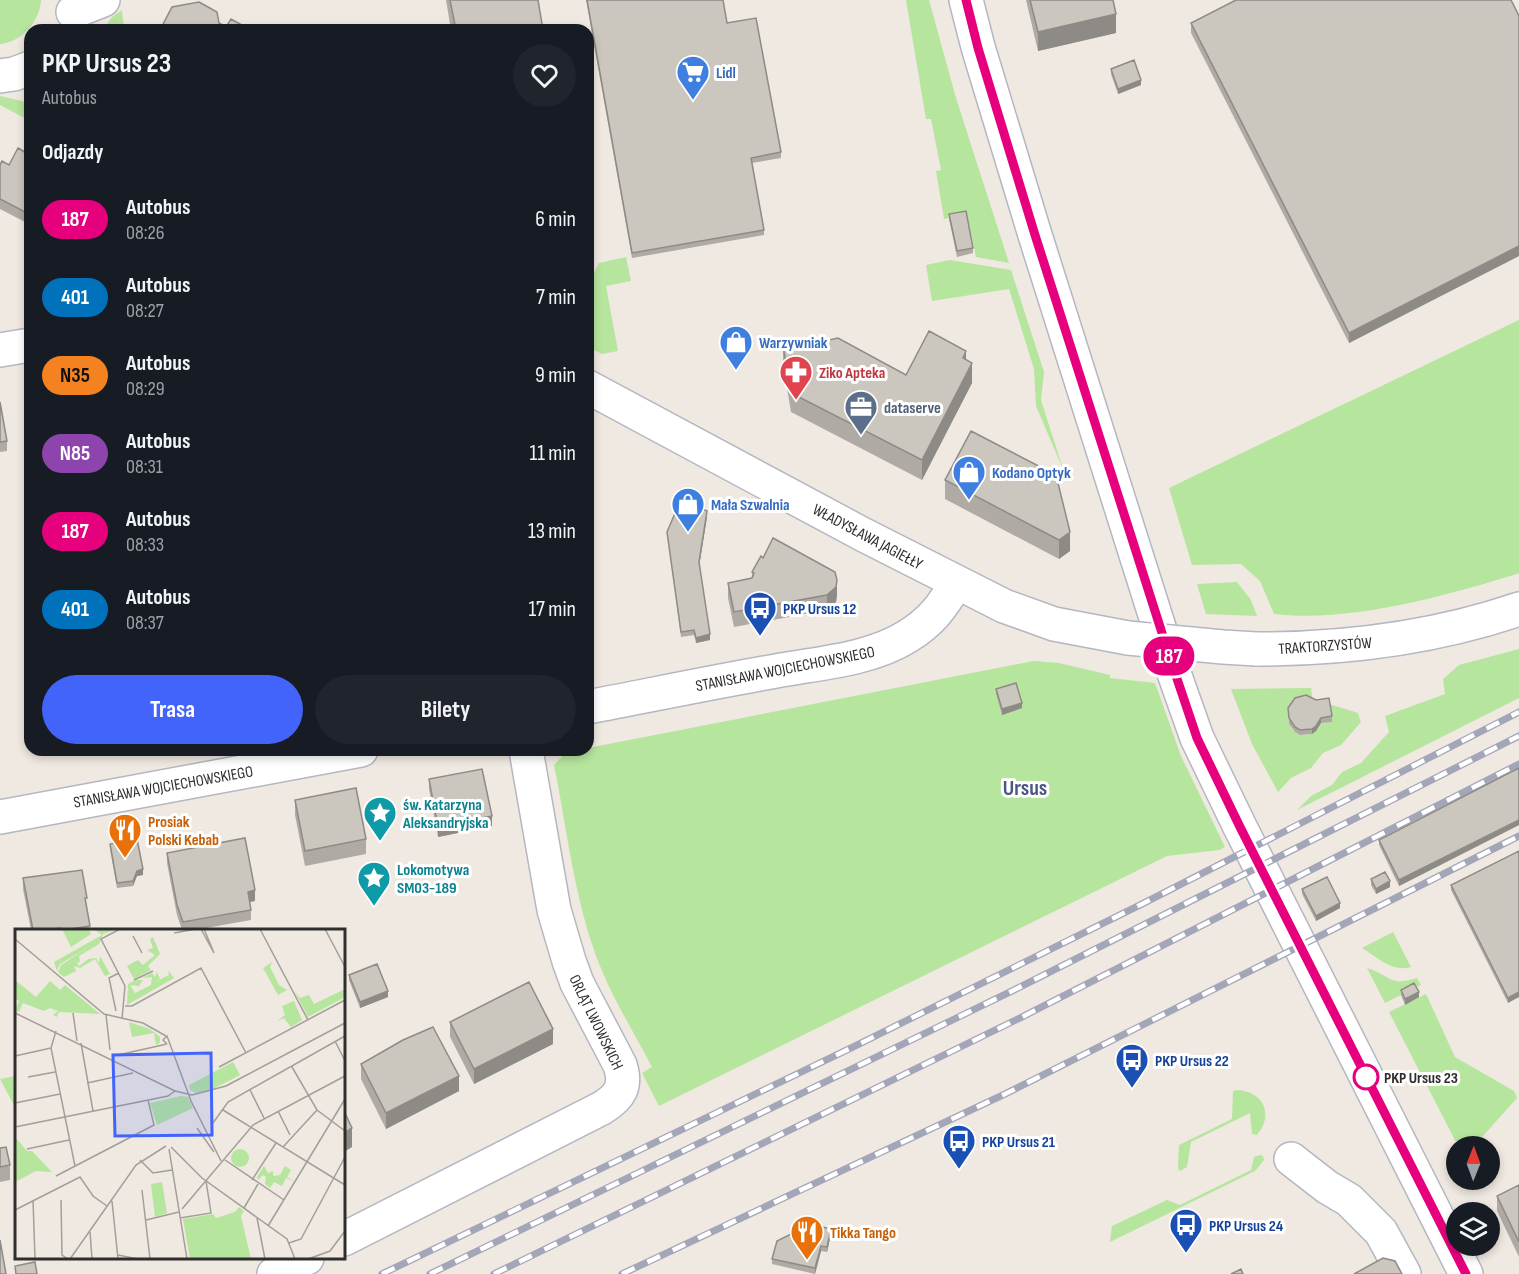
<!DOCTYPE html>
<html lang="pl">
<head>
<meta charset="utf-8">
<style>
  :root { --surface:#171b24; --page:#20242c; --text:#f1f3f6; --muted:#9ea1a6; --accent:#4264fb }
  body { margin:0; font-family:"Sofia Sans Condensed",sans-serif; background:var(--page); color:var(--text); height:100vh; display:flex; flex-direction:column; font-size:22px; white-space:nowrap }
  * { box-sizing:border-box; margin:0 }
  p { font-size:20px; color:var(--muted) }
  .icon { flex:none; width:33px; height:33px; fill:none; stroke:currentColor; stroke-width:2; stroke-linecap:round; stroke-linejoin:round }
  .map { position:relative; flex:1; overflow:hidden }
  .side { position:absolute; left:24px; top:24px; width:570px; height:732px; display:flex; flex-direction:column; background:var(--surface); border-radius:18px; box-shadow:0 3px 9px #0003 }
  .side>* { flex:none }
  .badge { padding:0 12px; border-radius:20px; font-size:21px; line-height:39px }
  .needle { width:39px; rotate:1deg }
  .fabs { position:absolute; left:1446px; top:1136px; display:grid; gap:12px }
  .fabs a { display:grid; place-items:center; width:54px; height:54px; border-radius:50%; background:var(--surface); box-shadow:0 3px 9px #0003; font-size:30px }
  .map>.badge { position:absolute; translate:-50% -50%; box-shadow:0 0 0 3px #fff }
  h2 { padding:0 18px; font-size:22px; line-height:54px }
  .round { display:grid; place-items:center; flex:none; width:63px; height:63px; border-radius:32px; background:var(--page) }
  .overview { display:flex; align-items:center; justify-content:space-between; height:102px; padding:0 18px }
  h1 { font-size:28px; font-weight:700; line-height:45px }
  .action { display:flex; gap:12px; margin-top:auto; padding:12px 18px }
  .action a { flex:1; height:69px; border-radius:36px; background:var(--accent); color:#fff; font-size:24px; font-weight:700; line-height:69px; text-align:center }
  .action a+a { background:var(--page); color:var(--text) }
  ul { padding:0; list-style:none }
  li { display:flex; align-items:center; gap:18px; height:78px; padding:0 18px }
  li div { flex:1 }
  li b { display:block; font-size:22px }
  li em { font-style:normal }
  li .badge { min-width:66px; font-weight:700; text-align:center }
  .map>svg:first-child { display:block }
  .green { fill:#b6e59e }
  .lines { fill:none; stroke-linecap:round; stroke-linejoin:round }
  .street-casing { stroke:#b4b7c1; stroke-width:36 }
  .secondary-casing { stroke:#b4b7c1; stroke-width:36 }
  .street { stroke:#fff; stroke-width:33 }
  .secondary { stroke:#fff; stroke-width:33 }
  .rail-casing { stroke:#a3a6b8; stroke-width:7 }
  .rail { stroke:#fff; stroke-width:4.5; stroke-dasharray:14; stroke-linecap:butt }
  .secondary-bridge-casing { stroke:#b4b7c1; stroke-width:36; stroke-linecap:butt }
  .secondary-bridge { stroke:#fff; stroke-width:33 }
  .wall { fill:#afaba4 }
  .shaded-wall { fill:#8e8b86 }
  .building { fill:#cbc7bf; stroke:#8e8b86; stroke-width:1.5 }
  .line-casing { stroke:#fff; stroke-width:14 }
  .line { stroke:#e6007e; stroke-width:9 }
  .stop-dot { fill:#fff; stroke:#e6007e; stroke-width:3 }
  .labels { text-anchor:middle; stroke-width:6; stroke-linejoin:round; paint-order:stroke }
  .shop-label { font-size:16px; font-weight:bold; fill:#366cbe; stroke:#fff; text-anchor:start }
  .health-label { font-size:16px; font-weight:bold; fill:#be3a42; stroke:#fff; text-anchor:start }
  .service-label { font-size:16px; font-weight:bold; fill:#4e5e75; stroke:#fff; text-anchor:start }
  .street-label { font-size:16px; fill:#2e2e2e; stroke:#fff }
  .transit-label { font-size:16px; font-weight:bold; fill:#164399; stroke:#fff; text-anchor:start }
  .culture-label { font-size:16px; font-weight:bold; fill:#0d838f; stroke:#fff; text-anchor:start }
  .food-label { font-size:16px; font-weight:bold; fill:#c56008; stroke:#fff; text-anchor:start }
  .stop-label { font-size:16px; font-weight:bold; fill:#2e2e2e; stroke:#fff; text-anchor:start }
  .district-label { font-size:22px; font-weight:bold; fill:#4d5680; stroke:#fff }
  .inset-road { fill:none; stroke:#a29e99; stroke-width:1.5 }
  .view { fill:#4264fb; fill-opacity:0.15; stroke:#4264fb; stroke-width:3 }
  .inset-edge { fill:none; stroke:#2e2e2e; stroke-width:3 }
</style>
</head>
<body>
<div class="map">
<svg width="1519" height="1274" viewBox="0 0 1519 1274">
  <rect width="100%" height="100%" fill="#efe9e1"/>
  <path class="green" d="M0,0H41C40,21 22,42 0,44Z
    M906,0H929L956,98L1009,263L976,257L967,214L944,219L936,171L941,170L931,119H926Z
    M122,10L124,30H103L112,17Z
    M0,96L22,101L30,107V121L0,105Z
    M626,257L631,281L606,286L618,351L602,354L588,347V284L599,263Z
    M950,260L1011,270L1044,372L1041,400L1063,469L1036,406L1034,369L1009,289L932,301L926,265Z
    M1519,320V573L1517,574C1445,596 1349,623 1274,614L1260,581L1241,564L1192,565L1169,488Z
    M1237,582L1251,600L1257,616L1206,614L1197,584Z
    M1519,649V698L1297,810L1311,796L1332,785L1342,772L1361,763L1389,732L1385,716L1445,694L1443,679L1459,665Z
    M1034,661L1059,663L1110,675V678L1155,683L1181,756L1225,847L1219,850L1167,856L659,1106L642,1073L652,1067C631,1027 606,988 592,944C573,887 566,824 554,765L566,752L588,750V748Z
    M1311,688L1313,703L1291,708C1279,731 1310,747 1321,723L1331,722L1329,704L1358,713L1361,722L1341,745L1323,753L1311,768L1291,778L1278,792L1252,744L1231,689Z
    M1393,932L1411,967C1393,973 1377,957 1362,948Z
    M1367,968C1390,975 1389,987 1417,978L1421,985L1385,1003Z
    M1426,994L1455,1057L1514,1091L1517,1098L1474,1146H1458L1389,1012Z
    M16,1076V1109L0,1079Z
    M1238,1090C1264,1092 1274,1115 1257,1135L1252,1134L1250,1113L1191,1142L1187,1167L1180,1171L1178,1168L1179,1145L1232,1119L1233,1091Z
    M1260,1155L1263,1156L1264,1160L1255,1171L1110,1242L1112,1226L1167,1200L1180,1205L1251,1170L1254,1157Z"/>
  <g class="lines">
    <g class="street-casing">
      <path id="street" d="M0,350L30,345
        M1291,1159L1327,1187L1349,1200L1381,1232L1404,1274
        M344,1239L602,1108C620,1097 627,1086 620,1065L577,983L569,961L554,910L526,750
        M274,1274L307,1258"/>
    </g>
    <g class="secondary-casing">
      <path id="secondary" d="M966,0L978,47L1035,235L1169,659L1197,738L1240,827L1466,1274
        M73,12L103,0
        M0,76L14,74L30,68
        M588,387L862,534L1004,606L1054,624L1128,638
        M1256,649C1346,649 1434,638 1519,609
        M588,707C651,695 713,682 776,671C819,663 870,660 908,636C931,622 943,606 956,583
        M0,817L361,750"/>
    </g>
    <use href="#street" class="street"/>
    <use href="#secondary" class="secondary"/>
    <g class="rail-casing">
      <path id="rail" d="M382,1274L853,1047L1142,904L1519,712
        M430,1274L1012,991L1519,736
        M494,1274L1022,1017L1519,764
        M622,1274L1005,1094L1519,836"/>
    </g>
    <use href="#rail" class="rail"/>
    <g class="secondary-bridge-casing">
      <path id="secondary-bridge" d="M1128,638L1223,647L1256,649"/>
    </g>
    <use href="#secondary-bridge" class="secondary-bridge"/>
  </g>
  <path class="wall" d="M446,0H538L543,30H451Z
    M586,0H723L727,23L781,152V158L752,163L764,230V235L632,258Z
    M1026,0H1113L1116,33L1038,51Z
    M1519,16V256L1349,343L1191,33V23Z
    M1111,69L1141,85L1118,94L1111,74Z
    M30,155V222L29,224L0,209V165H9Z
    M949,214L973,248V253L957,257L949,219Z
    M820,342L906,375L966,360L972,383L922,480L791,412L783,364V345Z
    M0,402L7,441V451L0,452Z
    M971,431L1070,551L1059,559L945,499V480Z
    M707,517L699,565L710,640L696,643L694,635L681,637L667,532Z
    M752,572L837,595L836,602L827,610L734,627L728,598V583L752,578Z
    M996,689L1022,708L1002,715L996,694Z
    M1288,708L1332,716V722L1321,723L1316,731L1312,734L1300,735L1295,732L1289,724Z
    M1519,768V825L1399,886L1379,845V840Z
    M429,779L492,826L438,837L429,789Z
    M295,800L366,839V854L305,866L295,815Z
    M110,844L143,875L137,876L133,886L117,888L110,849Z
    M1519,851L1508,1003L1451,890V885Z
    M167,853L255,901L250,902L251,910V920L195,930H182L177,915L167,863Z
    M23,878L87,908L90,930H31L23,889Z
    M1371,879L1390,887L1376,894L1371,885Z
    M1302,889L1340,908L1316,921L1302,894Z
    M349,975L388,997L360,1008L349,980Z
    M1401,990L1419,997L1405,1005L1401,995Z
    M450,1022L553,1044L474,1084L450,1037Z
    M361,1064L459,1091L386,1129L361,1079Z
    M0,1148L10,1165V1180L0,1182Z
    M1519,1185V1257L1497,1211V1196Z
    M831,1234L827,1252L821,1251L815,1274L772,1264V1259Z"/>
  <path class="shaded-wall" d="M1116,14V33L1038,51V32Z
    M1141,80V85L1118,94V89Z
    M1519,246V256L1349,343V333Z
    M966,351V370L963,358Z
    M972,363V383L922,480V460Z
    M707,511V517L699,567V562Z
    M1070,532V551L1059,559V540Z
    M837,580V595L836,602L827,610V595Z
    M710,634V640L696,643V638Z
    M1022,703V708L1002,715V709Z
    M1321,718V723L1316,731L1312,734V729Z
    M492,816V826L438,837V827Z
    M1519,820V825L1399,886V880Z
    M143,869V875L137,876L133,886V881L137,871Z
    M1390,881V887L1376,894V889Z
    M255,890V901L248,902V892Z
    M1340,903V908L1316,921V916Z
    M388,991V997L360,1008V1002Z
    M1419,992V997L1405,1005V999Z
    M1519,992V997L1508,1003V998Z
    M553,1029V1044L474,1084V1069Z
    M459,1076V1091L386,1129V1113Z
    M352,1128V1147L344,1152V1133Z
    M831,1229V1234L827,1252V1247Z
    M821,1246V1251L815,1274V1268Z"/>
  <path class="building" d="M450,0H538L543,30H456Z
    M587,0H723L727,23L756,18L781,152L751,158L764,230L632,253Z
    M1030,0H1113L1116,14L1038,32Z
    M1236,0H1511L1519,16V246L1349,333L1191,23Z
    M199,2L217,12L219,23L226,27L231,19L251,30H160L172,7Z
    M1134,60L1141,80L1118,89L1111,69Z
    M18,148L30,155V212L29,214L0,199V165L2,161L9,165Z
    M966,211L973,248L957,251L949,214Z
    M929,331L966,351L963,358L972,363L922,460L791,393L783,345L820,339V342L838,338L906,375Z
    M0,402L7,441L0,442Z
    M971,431L1056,475L1070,532L1059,540L945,480Z
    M681,499L707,511L699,562L710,634L696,638L694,630L681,632L667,532Z
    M773,538L835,572L837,580L836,587L827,595L734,612L728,583L752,578L754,573L752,572L761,556L763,558Z
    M1016,683L1022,703L1002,709L996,689Z
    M1306,695L1316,700L1329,698L1332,716L1321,718L1316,726L1312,729L1300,730L1295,727L1289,718L1288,708L1295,698Z
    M1519,768V820L1399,880L1379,840Z
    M482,769L492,816L438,827L429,779Z
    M356,788L366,839L305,851L295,800Z
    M245,838L255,890L248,892L251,910L183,922L177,905L167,853Z
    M137,839L143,869L137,871L133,881L117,883L110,844Z
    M1519,851V992L1508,998L1451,885Z
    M82,870L87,898H85L90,926L65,930H61L60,928L48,930H33L23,878Z
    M1385,872L1390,881L1376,889L1371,879Z
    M1327,877L1340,903L1316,916L1302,889Z
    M377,964L388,991L360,1002L349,975Z
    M529,982L553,1029L474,1069L450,1022Z
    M1414,983L1419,992L1405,999L1401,990Z
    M433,1027L459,1076L386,1113L361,1064L403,1040Z
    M344,1111L352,1128L344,1133Z
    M6,1147L10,1165L0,1167V1148Z
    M1519,1185V1242L1497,1196Z
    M811,1224L831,1229L827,1247L821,1246L815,1268L772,1259L777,1241Z
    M0,1240L6,1274H0Z
    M1383,1258L1395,1261L1402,1274H1354Z
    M35,1262L37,1274H16L15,1266Z
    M1241,1269L1243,1274H1231Z"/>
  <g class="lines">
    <g class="line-casing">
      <path id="line" d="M966,0L978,48L1035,235L1170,658L1197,738L1240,827L1466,1274"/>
    </g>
    <use href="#line" class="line"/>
  </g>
  <defs>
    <g id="supermarket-pin" transform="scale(1.725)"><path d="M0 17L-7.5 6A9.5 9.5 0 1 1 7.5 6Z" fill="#3f7fe0" stroke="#fff"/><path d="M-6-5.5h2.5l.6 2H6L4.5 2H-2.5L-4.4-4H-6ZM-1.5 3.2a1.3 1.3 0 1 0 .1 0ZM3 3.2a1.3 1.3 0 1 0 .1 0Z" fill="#fff"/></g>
    <g id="shop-pin" transform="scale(1.725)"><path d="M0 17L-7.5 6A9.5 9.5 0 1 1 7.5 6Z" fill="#3f7fe0" stroke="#fff"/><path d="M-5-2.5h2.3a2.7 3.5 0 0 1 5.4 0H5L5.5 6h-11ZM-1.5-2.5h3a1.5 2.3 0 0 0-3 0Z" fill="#fff"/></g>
    <g id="pharmacy-pin" transform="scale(1.725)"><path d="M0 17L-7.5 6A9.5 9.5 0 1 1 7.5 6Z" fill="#e0444e" stroke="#fff"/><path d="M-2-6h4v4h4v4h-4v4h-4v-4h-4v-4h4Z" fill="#fff"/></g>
    <g id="office-pin" transform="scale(1.725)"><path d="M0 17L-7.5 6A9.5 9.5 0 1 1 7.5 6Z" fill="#5c6f8a" stroke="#fff"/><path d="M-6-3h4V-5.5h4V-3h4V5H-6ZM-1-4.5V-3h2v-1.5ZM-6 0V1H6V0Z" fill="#fff"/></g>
    <g id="bus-pin" transform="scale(1.725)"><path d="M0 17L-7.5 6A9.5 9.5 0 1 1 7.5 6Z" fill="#1a4fb4" stroke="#fff"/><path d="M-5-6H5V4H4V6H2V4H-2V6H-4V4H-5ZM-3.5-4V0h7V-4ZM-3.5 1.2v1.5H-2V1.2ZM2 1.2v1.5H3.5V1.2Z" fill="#fff"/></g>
    <g id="sight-pin" transform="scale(1.725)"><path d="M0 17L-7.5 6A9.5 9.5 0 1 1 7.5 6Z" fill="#0f9aa8" stroke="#fff"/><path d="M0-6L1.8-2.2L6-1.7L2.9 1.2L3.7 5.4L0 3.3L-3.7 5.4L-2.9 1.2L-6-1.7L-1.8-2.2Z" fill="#fff"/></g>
    <g id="restaurant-pin" transform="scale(1.725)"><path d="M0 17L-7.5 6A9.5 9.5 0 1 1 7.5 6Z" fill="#e8710a" stroke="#fff"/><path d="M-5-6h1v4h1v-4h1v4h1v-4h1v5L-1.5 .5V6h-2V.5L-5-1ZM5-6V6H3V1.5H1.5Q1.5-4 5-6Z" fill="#fff"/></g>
  </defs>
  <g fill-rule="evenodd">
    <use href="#supermarket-pin" x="693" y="72"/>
    <use href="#shop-pin" x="736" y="342"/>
    <use href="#pharmacy-pin" x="796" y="372"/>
    <use href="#office-pin" x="861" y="407"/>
    <use href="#shop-pin" x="969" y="472"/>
    <use href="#shop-pin" x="688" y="504"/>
    <use href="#bus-pin" x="760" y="608"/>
    <use href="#sight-pin" x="380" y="813"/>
    <use href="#restaurant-pin" x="125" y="830"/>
    <use href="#sight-pin" x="374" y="878"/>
    <use href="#bus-pin" x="1132" y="1060"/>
    <use href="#bus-pin" x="959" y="1141"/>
    <use href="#bus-pin" x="1186" y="1225"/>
    <use href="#restaurant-pin" x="807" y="1232"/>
  </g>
  <circle class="stop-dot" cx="1366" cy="1077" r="12"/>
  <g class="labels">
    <g class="shop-label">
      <text x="716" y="78">Lidl</text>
      <text x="759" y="348">Warzywniak</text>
      <text x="992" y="478">Kodano Optyk</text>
      <text x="711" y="510">Mała Szwalnia</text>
    </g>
    <g class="health-label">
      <text x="819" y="378">Ziko Apteka</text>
    </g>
    <g class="service-label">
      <text x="884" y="413">dataserve</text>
    </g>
    <g class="street-label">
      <text transform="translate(868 536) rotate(28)" y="6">WŁADYSŁAWA JAGIEŁŁY</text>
      <text transform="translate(1325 645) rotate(-4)" y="6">TRAKTORZYSTÓW</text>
      <text transform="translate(785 668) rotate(-11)" y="6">STANISŁAWA WOJCIECHOWSKIEGO</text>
      <text transform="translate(163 786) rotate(-10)" y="6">STANISŁAWA WOJCIECHOWSKIEGO</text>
      <text transform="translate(597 1022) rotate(64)" y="6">ORLĄT LWOWSKICH</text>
    </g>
    <g class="transit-label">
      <text x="783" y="614">PKP Ursus 12</text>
      <text x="1155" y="1066">PKP Ursus 22</text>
      <text x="982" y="1147">PKP Ursus 21</text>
      <text x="1209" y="1231">PKP Ursus 24</text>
    </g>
    <g class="culture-label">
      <text x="403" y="810">św. Katarzyna<tspan x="403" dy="18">Aleksandryjska</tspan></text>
      <text x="397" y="875">Lokomotywa<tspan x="397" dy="18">SM03-189</tspan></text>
    </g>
    <g class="food-label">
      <text x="148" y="827">Prosiak<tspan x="148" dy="18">Polski Kebab</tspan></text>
      <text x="830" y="1238">Tikka Tango</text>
    </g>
    <g class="stop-label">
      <text x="1384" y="1083">PKP Ursus 23</text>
    </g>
    <g class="district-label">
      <text x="1025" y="795">Ursus</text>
    </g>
  </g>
  <g transform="translate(15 929)">
    <rect width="330" height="330" fill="#efe9e1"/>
    <path d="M47,0H74L76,5L56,18ZM79,0H103L88,5L84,15L64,27L65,33L62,34L64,37L87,20L74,30L81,29L84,34L85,27L95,45L90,47L80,30L65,39L59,37L61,42L49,48L43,43L46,36L74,18L45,35L42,42L39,33L87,6ZM138,8L145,25L133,37L136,41L119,50L112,37L123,31L128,36L140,26L132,21L138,19L135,10ZM257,33L255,38L264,56L272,61L263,66L248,39ZM153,41L159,49L112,76L113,55L121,51H128L124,57L115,56L120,64L136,56L137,48L127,49L137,44L140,48L142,43L145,50L140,53L154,46ZM0,51L21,68L35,52L45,61L50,56L85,85L44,83L42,88L38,86L43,82L35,79L29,82L8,74L4,83L0,81L4,72L0,69ZM330,60V68L293,88L280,63L285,69L294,66L299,75ZM279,72L287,91L276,98L269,89L261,93L270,86L267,77ZM114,93L135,100L145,108V114L141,116L139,104L117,108ZM218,133L225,146L198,160L181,164L175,161L174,156ZM166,167L173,168L178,179L142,196L135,174ZM0,208L12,222H17L37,243L21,242L0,253ZM216 229a9 9 0 1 1 18 0a9 9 0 1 1-18 0ZM249,237L253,244L258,242V247L265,246L270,237L276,241L272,248L279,252L271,249L267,257L259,253L255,259L250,255L251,248L248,246L243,251L242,248ZM147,253L152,284L140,288L136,255ZM224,278L229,282L226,287L236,330H175L168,290L198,285L201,289L220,283Z" fill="#b6e59e"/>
    <path class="inset-road" d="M105,0L86,10L110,57L107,90M186,0L199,24L189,0M245,0L293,91M310,0L330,38M159,4L181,0M118,7L127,24M0,10L89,85L128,94L151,107M119,51L138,42M110,77H117L186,39L231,124M101,82L94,49L104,44M0,84L160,162L177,166L211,157L330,94M58,84L62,112M91,86L95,121M41,102L36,119L60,237M320,112L330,132M66,114L78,182M152,115L148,111L152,107L176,172L206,232M103,126L152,115M0,127L36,119M204,138L330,71M277,138L302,181L330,202M13,148L40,143M72,154L118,144M235,161L249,189M0,174L45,165M208,181L330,256M263,182L275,206M198,194L213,173L330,107M0,198L153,167L160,162M182,199L199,223M156,218L187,249L272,310L280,330M268,218L302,181M12,220L54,211M154,220L172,330M125,231L138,244L157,241M210,231L269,271M41,247L139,196L133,171M237,251L261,214M127,261L135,330M18,271L20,330M46,271L47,326L53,330M97,272L103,330M229,279L243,255M167,280L238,196L330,147M0,281L65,248L78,267L92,277M165,289L196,284L191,252M242,289L250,330M131,291L164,283M253,297L330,170M75,303L77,330M274,314L286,310L330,228M103,326L123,330M55,330L121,236L151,217M293,330L315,322L330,302"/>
    <path class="view" d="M196,124L197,206L100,207L98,126Z"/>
    <rect width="330" height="330" class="inset-edge"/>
  </g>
</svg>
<div class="fabs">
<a><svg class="needle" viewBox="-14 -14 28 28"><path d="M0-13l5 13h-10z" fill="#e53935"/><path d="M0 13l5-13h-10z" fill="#9ea1a6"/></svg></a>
<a><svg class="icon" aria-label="layers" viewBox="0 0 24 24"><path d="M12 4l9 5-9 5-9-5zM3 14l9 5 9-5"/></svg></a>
</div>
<b class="badge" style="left:1169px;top:656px;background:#e6007e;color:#fff">187</b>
<section class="side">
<div class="overview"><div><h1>PKP Ursus 23</h1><p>Autobus</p></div><a class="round"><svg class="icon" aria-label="heart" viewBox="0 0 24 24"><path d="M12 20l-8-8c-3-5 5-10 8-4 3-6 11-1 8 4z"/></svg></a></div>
<h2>Odjazdy</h2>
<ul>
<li><span class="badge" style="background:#e6007e;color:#fff">187</span><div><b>Autobus</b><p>08:26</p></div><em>6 min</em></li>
<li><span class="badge" style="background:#0072bc;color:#fff">401</span><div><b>Autobus</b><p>08:27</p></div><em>7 min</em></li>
<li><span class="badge" style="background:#f58220;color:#111">N35</span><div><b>Autobus</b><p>08:29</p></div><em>9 min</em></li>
<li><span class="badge" style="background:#8e44ad;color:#fff">N85</span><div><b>Autobus</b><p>08:31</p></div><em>11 min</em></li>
<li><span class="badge" style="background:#e6007e;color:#fff">187</span><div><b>Autobus</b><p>08:33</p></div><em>13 min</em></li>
<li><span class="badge" style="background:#0072bc;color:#fff">401</span><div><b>Autobus</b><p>08:37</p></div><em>17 min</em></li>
</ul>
<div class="action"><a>Trasa</a><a>Bilety</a></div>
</section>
</div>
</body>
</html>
